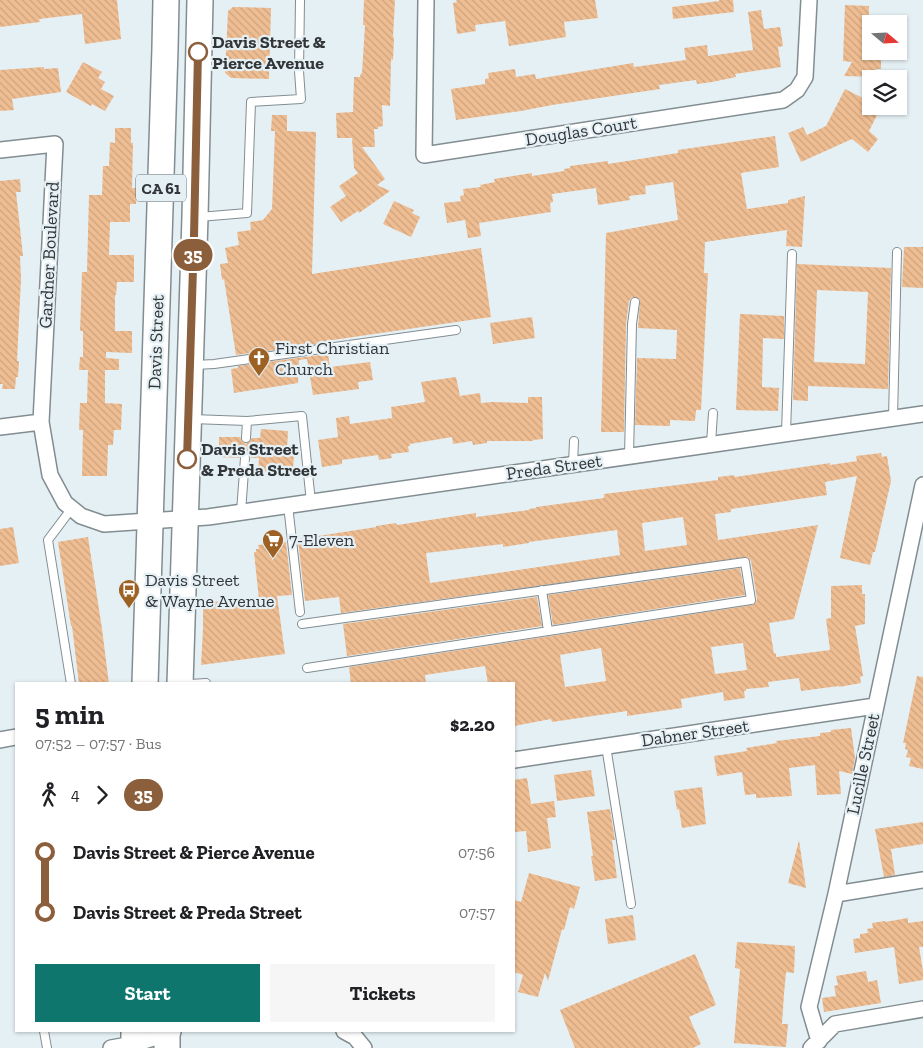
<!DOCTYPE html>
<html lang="en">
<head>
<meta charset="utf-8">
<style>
  :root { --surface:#fff; --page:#f6f6f6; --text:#202124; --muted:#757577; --accent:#0f766e }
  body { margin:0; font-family:"Zilla Slab",serif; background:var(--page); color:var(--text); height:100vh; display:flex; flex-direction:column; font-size:19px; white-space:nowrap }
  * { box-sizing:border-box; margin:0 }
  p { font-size:16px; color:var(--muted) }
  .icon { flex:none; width:28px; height:28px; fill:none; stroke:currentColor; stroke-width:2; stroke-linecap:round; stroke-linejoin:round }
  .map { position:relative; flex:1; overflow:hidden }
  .sheet { position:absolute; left:15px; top:682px; width:500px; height:350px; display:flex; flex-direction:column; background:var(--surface); border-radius:0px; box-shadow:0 1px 4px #0004 }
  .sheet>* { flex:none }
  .badge { padding:0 10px; border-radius:16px; font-size:18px; line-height:32px }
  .needle { width:32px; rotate:109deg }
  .tools { position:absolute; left:862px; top:15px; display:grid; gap:10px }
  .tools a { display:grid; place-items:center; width:45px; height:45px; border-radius:0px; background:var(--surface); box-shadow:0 1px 4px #0004; font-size:25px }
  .map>.badge { position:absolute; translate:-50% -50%; box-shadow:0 0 0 2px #fff }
  .legs { display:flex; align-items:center; gap:8px; height:55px; padding:0 20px; font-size:16px }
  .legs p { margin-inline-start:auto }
  .overview { display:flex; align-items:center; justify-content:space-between; height:85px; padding:0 20px }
  h1 { font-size:28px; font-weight:700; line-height:38px }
  .cta { display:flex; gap:10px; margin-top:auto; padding:10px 20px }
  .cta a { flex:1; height:58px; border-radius:0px; background:var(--accent); color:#fff; font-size:20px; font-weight:700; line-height:58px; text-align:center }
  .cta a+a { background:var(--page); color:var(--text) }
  ul { padding:0 20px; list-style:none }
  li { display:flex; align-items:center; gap:18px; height:60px; font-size:19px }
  li i { display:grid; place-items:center; width:8px; height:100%; margin:0 6px; background:currentColor }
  li i::after { content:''; width:12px; height:12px; margin:-6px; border:4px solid; border-radius:50%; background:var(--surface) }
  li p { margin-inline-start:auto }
  li:first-child i { background:linear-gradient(#0000 50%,currentColor 0) }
  li:last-child i { background:linear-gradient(currentColor 50%,#0000 0) }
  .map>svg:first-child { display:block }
  .building { fill:url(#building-back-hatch); fill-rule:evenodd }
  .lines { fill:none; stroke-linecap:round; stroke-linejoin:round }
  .lane-casing { stroke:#828d91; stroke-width:10 }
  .street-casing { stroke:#828d91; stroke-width:18 }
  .primary-casing { stroke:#828d91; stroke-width:28 }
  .lane { stroke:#fff; stroke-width:8 }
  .street { stroke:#fff; stroke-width:15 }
  .primary { stroke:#fff; stroke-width:25 }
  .line-1-casing { stroke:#fff; stroke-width:11 }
  .line-1 { stroke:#8b5e3c; stroke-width:8 }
  .stop-1-dot { fill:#fff; stroke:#8b5e3c; stroke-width:2.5 }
  .labels { text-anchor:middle; stroke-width:4.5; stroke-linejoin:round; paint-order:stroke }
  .shield { fill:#e5f0f5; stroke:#686e71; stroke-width:1 }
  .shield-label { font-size:16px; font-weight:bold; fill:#323638 }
  .stop-label { font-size:18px; font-weight:bold; fill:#323638; stroke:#e5f0f5; text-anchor:start }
  .street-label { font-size:18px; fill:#323638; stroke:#e5f0f5 }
  .poi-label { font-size:18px; fill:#323638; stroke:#e5f0f5; text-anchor:start }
</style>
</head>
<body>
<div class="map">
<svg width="923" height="1048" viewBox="0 0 923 1048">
  <defs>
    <pattern id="building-back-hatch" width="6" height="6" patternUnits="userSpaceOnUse" patternTransform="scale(1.25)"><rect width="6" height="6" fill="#efbd92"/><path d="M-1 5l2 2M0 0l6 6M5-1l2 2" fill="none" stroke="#cda37f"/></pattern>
  </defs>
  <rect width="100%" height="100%" fill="#e5f0f5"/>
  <path class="building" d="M0,0H117L121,39L85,44L82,14L39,19L40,22L0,27Z
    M364,0H395L393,37H394L393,60L391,59L390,106L382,105L383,126L378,127V129H374L375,147H362L385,179L377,185L390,191L359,213L358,211L341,222L330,207L346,196L339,186L358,173L354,168L352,138H337L336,113L353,112L354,77H360L361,73H362L365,25H363Z
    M456,0H595L598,18L564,22L566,37L509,46L505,21L475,25L476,31L457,34L453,3L457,2Z
    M719,0H733L734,12L673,19L672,7L719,1Z
    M845,5L869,6L868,45H871V51H881V69H876V77L844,76L852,62L843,61Z
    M233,7L271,8L269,79L231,78L225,73L228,11Z
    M761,10L764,29L780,27L783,46L778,47L781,67L735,74L736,77L712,82L697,84L696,80L659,85L660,89L552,105L521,111L456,120L451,89L485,84V79L489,78L488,73L515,69L516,77L535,74L536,79L633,63L634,67L686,60L684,48L707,45L708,56L753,50L748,12Z
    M83,62L102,72L98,78L105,82L101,89L114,96L105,111L92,104L91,106L66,92Z
    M44,67V69L58,68L61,92L12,99L14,110L0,111V70Z
    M845,89L871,102V106H879L881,107L869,131L878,139L868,152L852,139L801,162L788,133L803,127L807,135L826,126Z
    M272,115H287V131L316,132L312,274L481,248L491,317L326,341L327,343L236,355L224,279L222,280L220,264L228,263L225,248L239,245L237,232L251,230L250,222L263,220L272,209L275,131H271Z
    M115,128H131V143H133L132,188H137L136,204H130V222H110L109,255H134V282H117L116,295H115V331H132V353L106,352V358L119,359V370H105V403L122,404L121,430H114L113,445H108L107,476H82L83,430H79L80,403H87L88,370H79L80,357H83V331H80L81,304L82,272H87L89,195H102L103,166H109L110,142L115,143Z
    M775,136L779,167L741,173L747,209L788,203V200L805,196L802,247L786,246L787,230L705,242L704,273H708L701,410H696L695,421L670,420V426L635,425L637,358L676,359L677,330L638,328L640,300L636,297L631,298L629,301L626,324L624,432H601L606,233L678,220L673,182L645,186L646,194L629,196L630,200L598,205L596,188L552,194L553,202L550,203L551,212L479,223L481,236L468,238L465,220L447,223L444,203L461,201L460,196L464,195L463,189L481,187L480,185L495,182L494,179L532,173V176L564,171V169L570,168V166L608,161V164L678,153V150Z
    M20,179L21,192H16L23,256H20L21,279L17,361H19L18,377H16L15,389H2L3,384H0V181Z
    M394,201L414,210L412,213L420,217L411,237L383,224Z
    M904,247H923V288L902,287Z
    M797,264L891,268L888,389L808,386V401L793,400ZM817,290L868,292L865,364L814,362Z
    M740,314L784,316V339L763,338L762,387L779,388L778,411L736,410Z
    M532,317L535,338L493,344L490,323Z
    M328,354L330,367L370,362L373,380L358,382L359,389L313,395L307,359L299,360L298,383L234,393L231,369L238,368V366Z
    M456,377L460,396L480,393L481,403L492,402L528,403V397H542L543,439L533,440V441H487V443L473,445L472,441L453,444L452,437L410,444V446H408L409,452L391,454L392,458L379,460L378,455L342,460V464L322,467L318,440L338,437L336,418L349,416L350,424L392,418L391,407L425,402L421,382Z
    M261,429L288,431L287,451H294L293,473L258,471L259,458H251L249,454L246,452L242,453L239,458L219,457V437H240L243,442L246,444L250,441L252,438H260Z
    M881,453L882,457L887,456L891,481L875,552H873L870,565L840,558L857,476L825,482L827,495L731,509V512L715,514L718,540L818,525L794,619L769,623L774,654L776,653V657L830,650L826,619L831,618V586L862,585V594H865V624L855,626L863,676L860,677L861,683L839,687V686L801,691L799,678L768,682L769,687L746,689V691H744L745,698L724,701L723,692L681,699L682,708L627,716V711L552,722L551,719L514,726V684H488L485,666L425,675L426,684H351L349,667L752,605L756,602L757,599L751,561L747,557L341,613L339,597L305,601L298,541L299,540V539L376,527V526L396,523L397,525L476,513V517L529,510V509L536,508V507L604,498V494L718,480V477L734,475L735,477L830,463V465L857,461L856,456ZM683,517L687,545L645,551L642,523ZM617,530L620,555L430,583L426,553L503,544V547L529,543V542ZM743,643L747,670L715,674L711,647ZM601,648L606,681L565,687L560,655Z
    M13,527L19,563L0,566V529Z
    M88,537L102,629L109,684H79L72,626H71L58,542Z
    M286,542L292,595L277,596L285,654L201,665L203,629V602L259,600L254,552H256V549H259L258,545Z
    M740,568L745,595L553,625L548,595Z
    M537,597L542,626L347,656L343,624Z
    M917,676L923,677V769L909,766L911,758L906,757L908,750L905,749L906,743H903Z
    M851,728L855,758L852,774L839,771L841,794L817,795L815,765L789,768L792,796L756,798V794L745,795L742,772L717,776L714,756L747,751L746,748L777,743L776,741L820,736V733L831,732V730Z
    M591,770L595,796L557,801L554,775Z
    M527,778L531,804L554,801L556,817L547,818L551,848L528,852L526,831L514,832V780Z
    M702,787L706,824L682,828L679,809L677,810L674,791Z
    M610,809L615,840H612L617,878L595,881L591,856H593L587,812Z
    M923,822V844L891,849L895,875L884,877L875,829Z
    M799,840L806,888L788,883Z
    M529,873L580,887L574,909L570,907L564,930L562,929L548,981L545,973L538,997L518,992L523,975L514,972V900L521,902Z
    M633,915L636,940L608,944L605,919Z
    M908,918V923L923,921V947H919L923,971V980L899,984L894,947L855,953L853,939L860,938V934L868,933L867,929L873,928L872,923L885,921V922Z
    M737,942L795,946L794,973L786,972L784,994L782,1024H788L786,1047L734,1043L740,969L735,968Z
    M695,954L716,1005L689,1017L701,1044L693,1048H575L560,1010Z
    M866,971L868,982L877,980L881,1003L824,1012L822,998L836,996L834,986L838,985L836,976Z"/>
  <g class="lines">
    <g class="lane-casing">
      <path id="lane" d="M199,217L247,213L251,102L301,99L299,71L300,0
        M195,365L214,364L456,330
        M893,418L897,252
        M192,419L247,421L302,416L311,502
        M786,433L792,254
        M246,438L247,421
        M711,444L713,413
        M629,456L632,324L635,302
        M573,464L574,441
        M288,505L300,612
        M241,512L245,458
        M542,590L548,631
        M302,624L745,562L751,600L307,668
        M71,684L48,540L72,508
        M190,684L206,683
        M606,746L631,904
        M44,1031L47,1048"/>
    </g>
    <g class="street-casing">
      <path id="street" d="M426,0L424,155L783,100L797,90L805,77L809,0
        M0,150L55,144L41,422L50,475L65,503L81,516L104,524L208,517L923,414
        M0,427L41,422
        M0,740L16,737
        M514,760L875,706
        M836,894L923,880
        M344,1031L355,1037L364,1048
        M819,1041L809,1007L836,894L923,485
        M111,1048L134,1044L173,1032
        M811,1048L835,1024L923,1009"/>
    </g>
    <g class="primary-casing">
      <path id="primary" d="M145,684L165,48L166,0
        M180,684L195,217L200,0
        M134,1048V1031
        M167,1048V1031"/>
    </g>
    <use href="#lane" class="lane"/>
    <use href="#street" class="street"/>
    <use href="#primary" class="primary"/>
  </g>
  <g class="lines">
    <g class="line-1-casing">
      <path id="line-1" d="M187,459L194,236L198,52"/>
    </g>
    <use href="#line-1" class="line-1"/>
  </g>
  <defs>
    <g id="church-pin" transform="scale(1.125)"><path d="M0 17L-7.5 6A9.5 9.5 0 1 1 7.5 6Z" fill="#9e6124" stroke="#e5f0f5"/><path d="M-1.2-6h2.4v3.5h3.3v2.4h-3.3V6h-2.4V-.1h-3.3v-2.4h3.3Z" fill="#fff"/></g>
    <g id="supermarket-pin" transform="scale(1.125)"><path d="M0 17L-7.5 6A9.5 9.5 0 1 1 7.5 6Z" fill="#9e6124" stroke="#e5f0f5"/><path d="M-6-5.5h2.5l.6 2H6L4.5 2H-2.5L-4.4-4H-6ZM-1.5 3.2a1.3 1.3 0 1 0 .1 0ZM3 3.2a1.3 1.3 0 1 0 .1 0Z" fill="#fff"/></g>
    <g id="bus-pin" transform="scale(1.125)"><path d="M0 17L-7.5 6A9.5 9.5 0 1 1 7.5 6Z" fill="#9e6124" stroke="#e5f0f5"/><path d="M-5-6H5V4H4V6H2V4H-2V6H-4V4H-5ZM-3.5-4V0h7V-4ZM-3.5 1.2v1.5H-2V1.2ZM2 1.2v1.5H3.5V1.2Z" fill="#fff"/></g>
  </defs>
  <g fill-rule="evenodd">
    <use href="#church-pin" x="259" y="358"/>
    <use href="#supermarket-pin" x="273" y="540"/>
    <use href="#bus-pin" x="129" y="590"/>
  </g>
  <g class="stop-1-dot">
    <circle cx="198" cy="52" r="9"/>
    <circle cx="187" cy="459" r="9"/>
  </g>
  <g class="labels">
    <rect class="shield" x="136" y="174.5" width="50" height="27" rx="4"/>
    <g class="shield-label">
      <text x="161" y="194">CA 61</text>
    </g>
    <g class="stop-label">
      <text x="212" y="48">Davis Street &amp;<tspan x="212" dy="21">Pierce Avenue</tspan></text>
      <text x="201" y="455">Davis Street<tspan x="201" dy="21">&amp; Preda Street</tspan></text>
    </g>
    <g class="street-label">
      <text transform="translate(581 131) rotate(-9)" y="6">Douglas Court</text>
      <text transform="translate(49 255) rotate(-87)" y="6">Gardner Boulevard</text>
      <text transform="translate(156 342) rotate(-88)" y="6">Davis Street</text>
      <text transform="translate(554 467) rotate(-8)" y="6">Preda Street</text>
      <text transform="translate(695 733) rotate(-8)" y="6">Dabner Street</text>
      <text transform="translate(863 764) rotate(-78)" y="6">Lucille Street</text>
    </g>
    <g class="poi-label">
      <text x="275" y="354">First Christian<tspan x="275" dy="21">Church</tspan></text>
      <text x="289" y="546">7-Eleven</text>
      <text x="145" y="586">Davis Street<tspan x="145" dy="21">&amp; Wayne Avenue</tspan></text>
    </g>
  </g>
</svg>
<div class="tools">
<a><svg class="needle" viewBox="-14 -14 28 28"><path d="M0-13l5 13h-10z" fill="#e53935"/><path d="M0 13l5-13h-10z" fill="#757577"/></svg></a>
<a><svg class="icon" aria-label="layers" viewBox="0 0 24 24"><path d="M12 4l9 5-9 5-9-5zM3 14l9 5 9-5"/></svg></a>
</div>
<b class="badge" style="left:193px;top:255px;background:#8b5e3c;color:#fff">35</b>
<section class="sheet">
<div class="overview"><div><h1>5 min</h1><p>07:52 – 07:57 · Bus</p></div><b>$2.20</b></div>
<div class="legs"><svg class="icon" aria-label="walk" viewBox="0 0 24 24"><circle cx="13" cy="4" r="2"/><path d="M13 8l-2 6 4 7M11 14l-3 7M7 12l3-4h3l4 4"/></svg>4<svg class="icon" aria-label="forward" viewBox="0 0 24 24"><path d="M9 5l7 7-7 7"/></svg><b class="badge" style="background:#8b5e3c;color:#fff">35</b></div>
<ul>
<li><i style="color:#8b5e3c"></i><b>Davis Street &amp; Pierce Avenue</b><p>07:56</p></li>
<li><i style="color:#8b5e3c"></i><b>Davis Street &amp; Preda Street</b><p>07:57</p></li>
</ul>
<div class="cta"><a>Start</a><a>Tickets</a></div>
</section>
</div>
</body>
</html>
